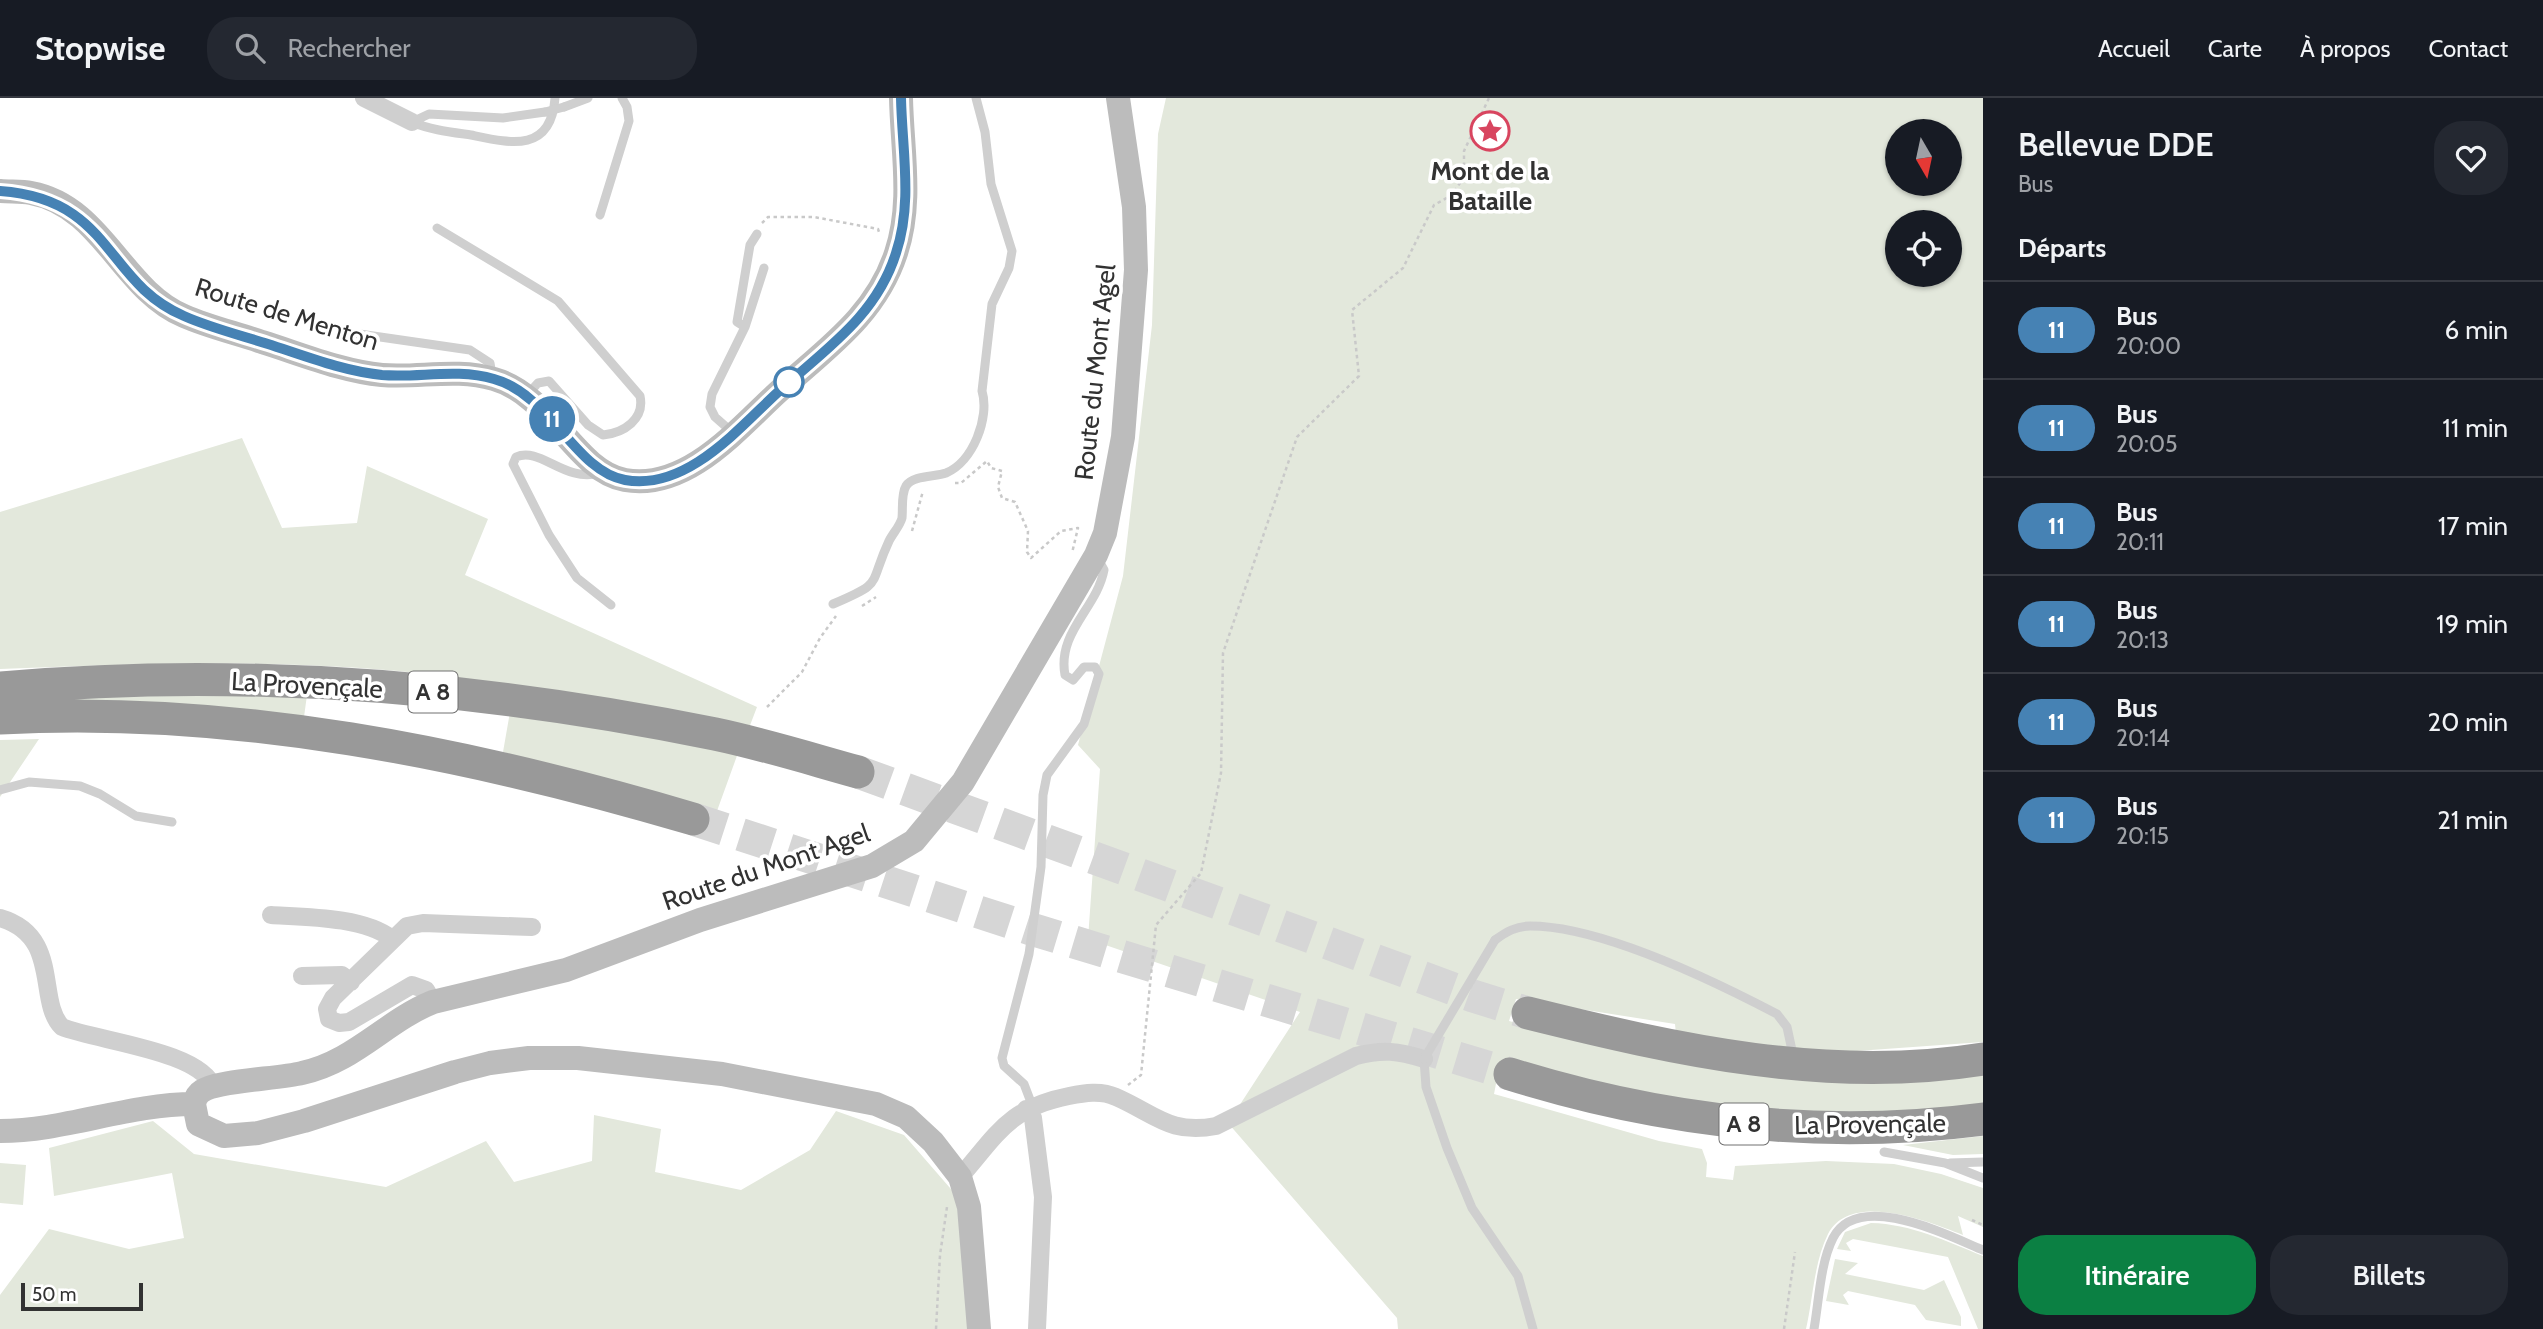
<!DOCTYPE html>
<html lang="fr">
<head>
<meta charset="utf-8">
<style>
  :root { --surface:#171b24; --page:#242831; --text:#f1f3f6; --muted:#9ea1a6; --line:#363941; --accent:#0b8043 }
  body { margin:0; font-family:Cabin,sans-serif; background:var(--page); color:var(--text); height:100vh; display:flex; flex-direction:column; font-size:26px; white-space:nowrap }
  * { box-sizing:border-box; margin:0 }
  p { font-size:23px; color:var(--muted) }
  .icon { flex:none; width:38px; height:38px; fill:none; stroke:currentColor; stroke-width:2; stroke-linecap:round; stroke-linejoin:round }
  .map { position:relative; flex:1; overflow:hidden }
  .sheet { display:flex; flex-direction:column; background:var(--surface); width:560px }
  .sheet>* { flex:none }
  .badge { padding:0 14px; border-radius:23px; font-size:24px; line-height:46px }
  .needle { width:46px; rotate:171deg }
  .controls { position:absolute; left:1885px; top:21px; display:grid; gap:14px }
  .controls a { display:grid; place-items:center; width:77px; height:77px; border-radius:50%; background:var(--surface); box-shadow:0 2px 5px #0004; font-size:35px }
  .scale { position:absolute; left:21px; bottom:18px; width:122px; box-sizing:border-box; padding-left:7px; border:4px solid #323232; border-top:0; font-size:19px; line-height:24px; white-space:nowrap; color:#323232; -webkit-text-stroke:5px #fff; paint-order:stroke }
  .map>.badge { position:absolute; translate:-50% -50%; box-shadow:0 0 0 4px #fff }
  h2 { padding:0 35px; font-size:26px; line-height:63px }
  .round { display:grid; place-items:center; flex:none; width:74px; height:74px; border-radius:28px; background:var(--page) }
  .summary { display:flex; align-items:center; justify-content:space-between; height:119px; padding:0 35px }
  h1 { font-size:33px; font-weight:600; line-height:52px }
  .action { display:flex; gap:14px; margin-top:auto; padding:14px 35px }
  .action a { flex:1; height:80px; border-radius:28px; background:var(--accent); color:#fff; font-size:28px; font-weight:600; line-height:80px; text-align:center }
  .action a+a { background:var(--page); color:var(--text) }
  ul { padding:0; list-style:none }
  li { display:flex; align-items:center; gap:21px; height:98px; padding:0 35px; border-top:2px solid var(--line) }
  li div { flex:1 }
  li b { display:block; font-size:26px }
  li em { font-style:normal }
  li .badge { min-width:77px; font-weight:700; text-align:center }
  header { display:flex; align-items:center; gap:42px; box-sizing:border-box; height:98px; padding:0 35px; background:var(--surface); border-bottom:2px solid var(--line) }
  header strong { font-size:33px }
  nav { display:flex; gap:38px; margin-inline-start:auto; font-size:24px }
  .search { width:490px; height:63px; background:var(--page); display:flex; align-items:center; gap:18px; box-sizing:border-box; padding:0 24px; border-radius:28px; color:var(--muted); font-size:26px }
  main { display:flex; flex:1; min-height:0 }
  .map>svg:first-child { display:block }
  .green { fill:#e3e8dc; fill-rule:evenodd }
  .lines { fill:none; stroke-linecap:round; stroke-linejoin:round }
  .highway-tunnel { stroke:#d6d6d6; stroke-width:33; stroke-dasharray:33 17; stroke-linecap:butt }
  .path { stroke:#c9c9c9; stroke-width:2.5; stroke-dasharray:3.5 3.5; stroke-linecap:butt }
  .lane { stroke:#cfcfcf; stroke-width:9 }
  .street { stroke:#cfcfcf; stroke-width:18 }
  .secondary { stroke:#bcbcbc; stroke-width:24 }
  .highway { stroke:#999; stroke-width:33 }
  .lane-bridge { stroke:#cfcfcf; stroke-width:9 }
  .line-casing { stroke:#fff; stroke-width:16 }
  .line { stroke:#4682b4; stroke-width:10 }
  .stop-dot { fill:#fff; stroke:#4682b4; stroke-width:3.5 }
  .labels { text-anchor:middle; stroke-width:7; stroke-linejoin:round; paint-order:stroke }
  .shield { fill:#fff; stroke:#707070; stroke-width:2 }
  .shield-label { font-size:24px; font-weight:bold; fill:#323232 }
  .poi-label { font-size:26px; font-weight:bold; fill:#323232; stroke:#fff }
  .street-label { font-size:26px; fill:#323232; stroke:#fff }
</style>
</head>
<body>
<header>
<strong>Stopwise</strong>
<div class="search"><svg class="icon" aria-label="search" viewBox="0 0 24 24"><circle cx="10" cy="10" r="6"/><path d="M15 15l6 6"/></svg>Rechercher</div>
<nav><a>Accueil</a><a>Carte</a><a>À propos</a><a>Contact</a></nav>
</header>
<main>
<div class="map">
<svg width="1983" height="1231" viewBox="0 0 1983 1231">
  <rect width="100%" height="100%" fill="#fff"/>
  <path class="green" d="M1166,0H1983V944L1829,955L1676,936L1675,926L1516,901L1509,923L1636,956L1983,973V1007L1855,1018L1688,1006L1500,965L1494,996L1659,1043L1702,1051L1707,1065L1706,1079L1733,1082L1735,1068L1826,1063L1894,1066L1941,1076L1983,1090V1129L1958,1118L1963,1137C1930,1124 1851,1092 1828,1136C1814,1164 1813,1201 1806,1231H1398L1397,1220L1228,1025L1300,914L1088,841L1100,671L1078,647L1123,478L1152,227L1158,36ZM1897,33H1950V86H1897ZM1897,124H1950V177H1897Z
    M242,340L282,430L357,425L367,368L488,421L465,477L757,609L749,630C620,607 492,579 361,570C240,562 120,566 0,571V414Z
    M75,596L307,597L304,619L76,602Z
    M510,614L738,655L717,713L503,654Z
    M39,641L0,699V642Z
    M836,1013L904,1037L957,1098L973,1231H0V1197L49,1131L129,1151L184,1140L172,1075L54,1098L49,1050L153,1023L194,1056L386,1089L486,1043L514,1084L592,1063L594,1017L661,1031L655,1074L741,1092L810,1052Z
    M1983,1038V1056L1953,1057L1903,1047Z
    M0,1065L26,1067L23,1107L0,1105Z
    M1871,1125C1911,1126 1946,1143 1983,1158V1231H1978L1948,1159L1853,1141L1846,1145L1851,1153L1837,1151L1845,1134Z
    M1835,1161L1858,1165L1845,1176L1924,1192L1944,1182L1961,1219V1228L1926,1222L1915,1207L1848,1193L1843,1197L1849,1207L1826,1203Z"/>
  <g class="lines">
    <path class="highway-tunnel" d="M858,674L1473,898L1528,915
      M693,721L1031,831L1510,976"/>
    <path class="path" d="M762,125L768,119H814L878,131L880,137
      M955,385H961L987,363L991,370L1002,373L998,389L1002,400L1015,404L1028,433L1027,454L1031,460L1061,433L1078,430L1072,455
      M912,433L923,393
      M862,508L876,499
      M767,609L802,574L820,540L836,518
      M1128,987L1141,977L1156,827L1201,775L1221,675L1223,555L1297,339L1359,278L1352,212L1403,170L1434,107L1452,97L1464,79V53L1489,0
      M1972,1122L1983,1127
      M936,1231L940,1157L947,1109
      M1784,1231L1795,1154
      M1982,1231H1983"/>
    <path class="lane" d="M564,9L588,0
      M412,24C431,32 450,34 471,37C509,45 551,56 555,0
      M412,24L429,16L503,20L545,14
      M600,117L629,23L627,9L622,0
      M437,130L558,203L640,298C645,321 624,335 603,337L588,327L549,283L538,285L527,297
      M745,229L737,224L750,147L757,136
      M325,231L470,252L490,265L492,277
      M732,334L715,319L710,309L712,296L745,229L764,170
      M599,375C565,385 540,348 516,359L513,366L549,437L577,480L611,507
      M833,506C885,484 868,488 889,443C893,435 900,428 902,420C903,410 901,396 906,388C913,377 935,379 946,375C973,364 990,319 982,293L992,206L1009,170L1012,153L991,86L985,34L976,0
      M0,692L29,684L80,688L100,696L136,718L172,724
      M1495,842C1506,834 1516,828 1530,828C1602,828 1712,882 1777,916L1787,929L1793,957
      M1424,961L1426,989L1447,1050L1472,1110L1518,1178L1533,1231
      M1032,1007L1024,986L1004,968L1002,960L1029,856L1041,769L1043,697L1047,677L1084,626L1099,576L1095,569H1084L1073,582L1065,577C1057,534 1097,510 1104,472L1098,461
      M1884,1054L1945,1065L1983,1080
      M1950,1065L1983,1064
      M1814,1231C1819,1203 1820,1166 1833,1140C1858,1091 1949,1138 1983,1152"/>
    <path class="street" d="M364,0L412,24
      M271,817C306,819 365,819 392,841
      M0,820C62,838 36,903 62,929C97,943 201,953 213,989
      M302,878L342,877L351,884
      M433,904L426,892L412,887L349,924L339,925L329,921L327,911L333,900L407,828L423,825L532,829
      M1026,1011L1033,1020L1043,1099L1037,1231
      M960,1079C997,1037 1008,1010 1069,998C1084,995 1101,992 1116,999C1155,1016 1170,1037 1216,1028L1356,958C1383,951 1398,953 1424,961"/>
    <path class="secondary" d="M0,93C10,94 21,93 31,95C102,108 122,192 184,218C209,229 236,235 262,244C301,256 341,273 382,277C420,280 456,270 494,281C551,297 575,373 625,382C686,393 737,332 777,295C824,252 875,219 896,155C913,104 902,52 901,0
      M194,1006C195,1001 197,996 202,993C218,982 279,981 302,975C354,964 386,923 433,904L566,872L700,822L872,768L914,743L963,684L1096,457L1105,435L1123,339L1136,172L1134,109L1118,0
      M194,1006L198,1026L224,1038L258,1035L304,1023L455,974L490,965L529,960H578L722,976L876,1006L906,1019L933,1044L960,1079L969,1109L979,1231
      M0,1033C65,1033 128,1006 194,1006"/>
    <path class="highway" d="M0,590C238,569 481,588 715,636C763,646 811,661 858,674
      M0,620C233,607 470,655 693,721
      M1528,915C1677,952 1829,986 1983,961
      M1510,976C1664,1024 1822,1042 1983,1021"/>
    <path class="lane-bridge" d="M545,14L564,9
      M1424,961L1495,842"/>
  </g>
  <g class="lines">
    <g class="line-casing">
      <path id="line" d="M0,93C113,101 104,184 184,218C211,230 240,237 268,246C305,258 343,273 382,277C420,280 456,270 494,281C551,297 575,373 625,382C686,393 737,332 777,295C824,252 876,219 896,155C913,104 902,52 901,0"/>
    </g>
    <use href="#line" class="line"/>
  </g>
  <defs>
    <g id="sight-ring" transform="scale(2.0125)"><circle r="9.5" fill="#fff" stroke="#d8455f" stroke-width="1.5"/><path d="M0-6L1.8-2.2L6-1.7L2.9 1.2L3.7 5.4L0 3.3L-3.7 5.4L-2.9 1.2L-6-1.7L-1.8-2.2Z" fill="#d8455f"/></g>
  </defs>
  <g fill-rule="evenodd">
    <use href="#sight-ring" x="1490" y="33"/>
  </g>
  <circle class="stop-dot" cx="789" cy="284" r="14"/>
  <g class="labels">
    <g class="shield">
      <rect x="408.5" y="573.5" width="49" height="41" rx="5"/>
      <rect x="1719.5" y="1005.5" width="49" height="41" rx="5"/>
    </g>
    <g class="shield-label">
      <text x="433" y="602">A 8</text>
      <text x="1744" y="1034">A 8</text>
    </g>
    <g class="poi-label">
      <text x="1490" y="82">Mont de la<tspan x="1490" dy="30">Bataille</tspan></text>
    </g>
    <g class="street-label">
      <text transform="translate(287 216) rotate(17)" y="9">Route de Menton</text>
      <text transform="translate(1095 274) rotate(-84)" y="9">Route du Mont Agel</text>
      <text transform="translate(307 587) rotate(3)" y="9">La Provençale</text>
      <text transform="translate(766 769) rotate(-19)" y="9">Route du Mont Agel</text>
      <text transform="translate(1870 1026) rotate(-1)" y="9">La Provençale</text>
    </g>
  </g>
</svg>
<div class="controls">
<a><svg class="needle" viewBox="-14 -14 28 28"><path d="M0-13l5 13h-10z" fill="#e53935"/><path d="M0 13l5-13h-10z" fill="#9ea1a6"/></svg></a>
<a><svg class="icon" aria-label="locate" viewBox="0 0 24 24"><circle cx="12" cy="12" r="6"/><path d="M12 2v4M12 18v4M2 12h4M18 12h4"/></svg></a>
</div>
<div class="scale">50 m</div>
<b class="badge" style="left:552px;top:321px;background:#4682b4;color:#fff">11</b>
</div>
<section class="sheet">
<div class="summary"><div><h1>Bellevue DDE</h1><p>Bus</p></div><a class="round"><svg class="icon" aria-label="heart" viewBox="0 0 24 24"><path d="M12 20l-8-8c-3-5 5-10 8-4 3-6 11-1 8 4z"/></svg></a></div>
<h2>Départs</h2>
<ul>
<li><span class="badge" style="background:#4682b4;color:#fff">11</span><div><b>Bus</b><p>20:00</p></div><em>6 min</em></li>
<li><span class="badge" style="background:#4682b4;color:#fff">11</span><div><b>Bus</b><p>20:05</p></div><em>11 min</em></li>
<li><span class="badge" style="background:#4682b4;color:#fff">11</span><div><b>Bus</b><p>20:11</p></div><em>17 min</em></li>
<li><span class="badge" style="background:#4682b4;color:#fff">11</span><div><b>Bus</b><p>20:13</p></div><em>19 min</em></li>
<li><span class="badge" style="background:#4682b4;color:#fff">11</span><div><b>Bus</b><p>20:14</p></div><em>20 min</em></li>
<li><span class="badge" style="background:#4682b4;color:#fff">11</span><div><b>Bus</b><p>20:15</p></div><em>21 min</em></li>
</ul>
<div class="action"><a>Itinéraire</a><a>Billets</a></div>
</section>
</main>
</body>
</html>
